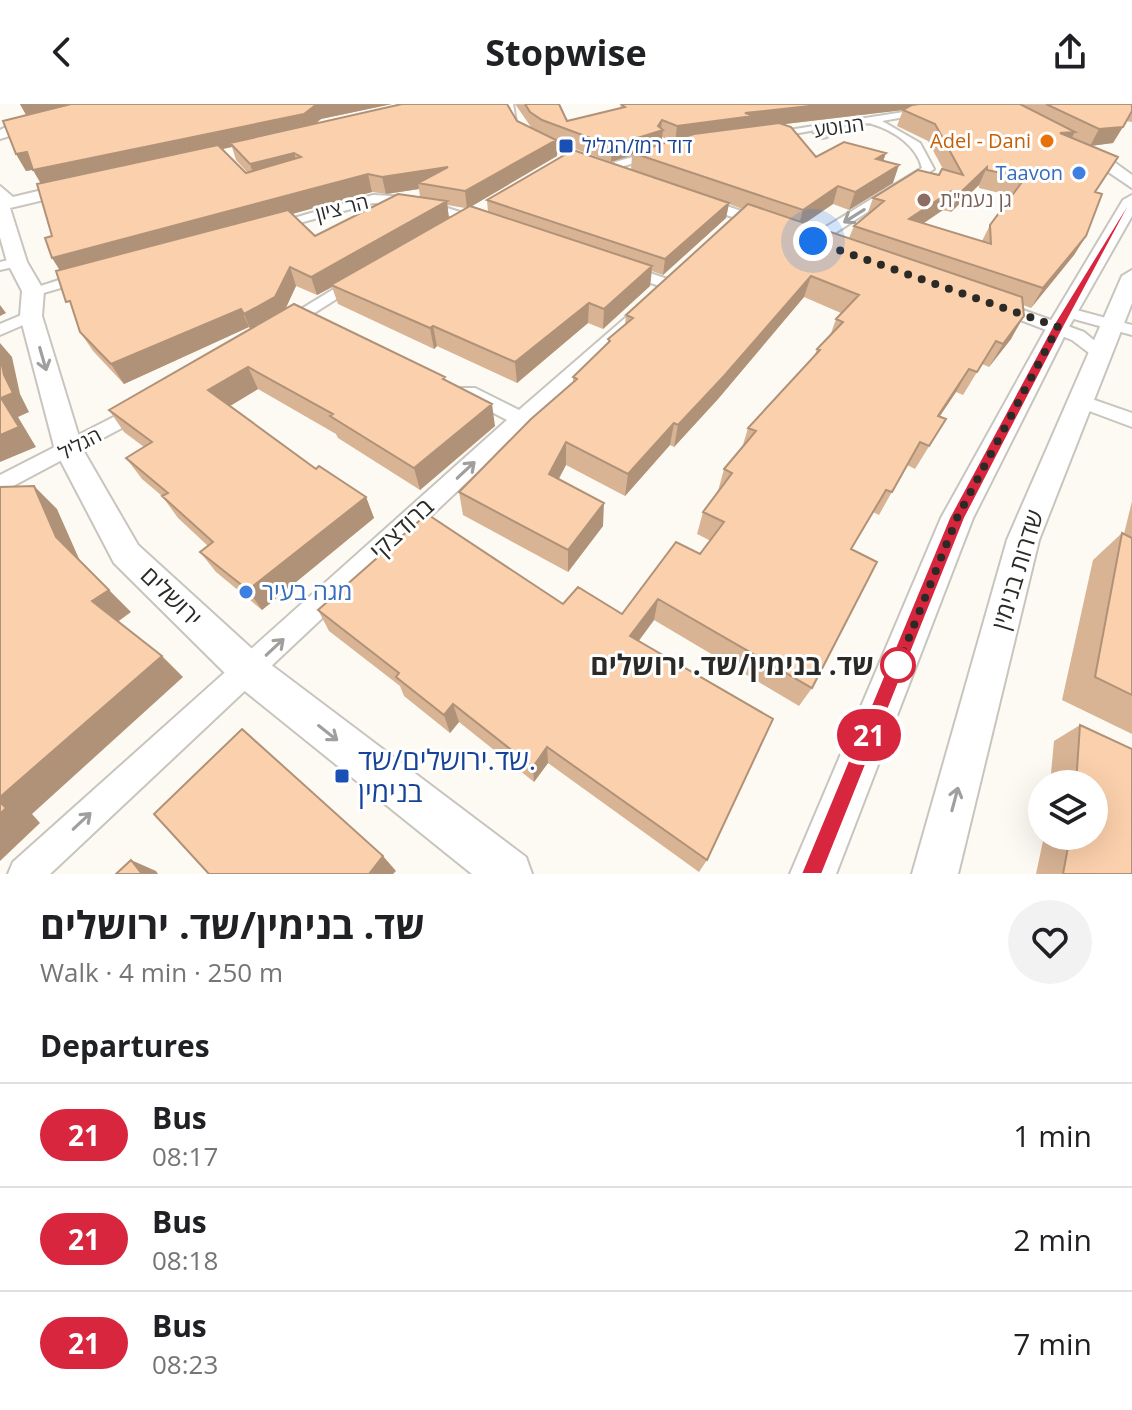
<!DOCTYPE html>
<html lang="en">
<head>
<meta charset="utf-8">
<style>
  :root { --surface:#fff; --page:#f2f2f2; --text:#202124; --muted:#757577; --line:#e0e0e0 }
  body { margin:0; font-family:"Open Sans",Heebo,sans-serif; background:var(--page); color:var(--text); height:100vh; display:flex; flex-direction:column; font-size:30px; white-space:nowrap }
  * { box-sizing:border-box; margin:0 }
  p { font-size:26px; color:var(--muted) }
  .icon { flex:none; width:44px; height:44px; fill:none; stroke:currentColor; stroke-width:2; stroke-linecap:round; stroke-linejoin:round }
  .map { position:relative; height:770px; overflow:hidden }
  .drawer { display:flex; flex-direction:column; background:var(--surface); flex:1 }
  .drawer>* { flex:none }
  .badge { padding:0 16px; border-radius:26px; font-size:28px; line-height:52px }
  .tools { position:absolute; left:1028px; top:666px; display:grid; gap:16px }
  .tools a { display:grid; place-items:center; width:80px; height:80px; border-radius:50%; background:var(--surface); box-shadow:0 8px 32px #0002; font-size:40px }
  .you { position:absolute; width:40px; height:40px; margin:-20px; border:6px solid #fff; border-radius:50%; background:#1a73e8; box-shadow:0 0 0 12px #1a73e833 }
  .map>.badge { position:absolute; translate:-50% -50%; box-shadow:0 0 0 4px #fff }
  h2 { padding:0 40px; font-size:30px; line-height:72px }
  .round { display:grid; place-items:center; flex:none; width:84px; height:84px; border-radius:42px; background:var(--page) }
  .overview { display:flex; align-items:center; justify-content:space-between; height:136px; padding:0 40px }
  h1 { font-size:38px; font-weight:700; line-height:60px }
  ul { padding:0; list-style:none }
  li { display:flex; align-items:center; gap:24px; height:104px; padding:0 40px; border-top:2px solid var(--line) }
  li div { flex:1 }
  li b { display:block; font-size:30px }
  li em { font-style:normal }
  li .badge { min-width:88px; font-weight:700; text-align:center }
  header { display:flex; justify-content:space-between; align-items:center; height:104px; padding:0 40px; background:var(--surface); font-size:36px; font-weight:700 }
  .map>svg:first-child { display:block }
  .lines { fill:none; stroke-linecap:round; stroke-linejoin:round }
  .lane-casing { stroke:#c7c5be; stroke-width:4 }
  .street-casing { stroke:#c7c5be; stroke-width:4 }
  .secondary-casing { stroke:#c7c5be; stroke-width:4 }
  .lane { fill:#fff; fill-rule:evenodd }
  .street { fill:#fff; fill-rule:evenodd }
  .secondary { fill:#fff; fill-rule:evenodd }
  .wall { fill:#d8b394; fill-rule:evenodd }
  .shaded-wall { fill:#b09278 }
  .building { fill:#fbd0ac; stroke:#b09278; stroke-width:2; fill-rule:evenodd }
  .oneway { stroke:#a09f9e }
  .line { fill:#d7263d; stroke:#fff; stroke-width:2 }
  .walk { stroke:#2b2a27; stroke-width:8; stroke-dasharray:0 14.4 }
  .food-dot { fill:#e8710a; stroke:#fff; stroke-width:3 }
  .transit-dot { fill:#1a4fb4; stroke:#fff; stroke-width:3 }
  .shop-dot { fill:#3f7fe0; stroke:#fff; stroke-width:3 }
  .education-dot { fill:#8d6e63; stroke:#fff; stroke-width:3 }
  .stop-dot { fill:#fff; stroke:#d7263d; stroke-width:4 }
  .labels { text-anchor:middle; stroke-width:6; stroke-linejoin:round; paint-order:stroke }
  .far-street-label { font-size:20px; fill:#2b2a27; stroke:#fff }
  .far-food-label { font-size:20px; fill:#c56008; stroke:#fff; text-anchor:end }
  .far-transit-label { font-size:20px; fill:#164399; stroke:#fff; text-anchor:start }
  .far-shop-label { font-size:20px; fill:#366cbe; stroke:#fff; text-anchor:end }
  .far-education-label { font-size:20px; fill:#785e54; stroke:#fff; text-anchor:start }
  .street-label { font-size:24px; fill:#2b2a27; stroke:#fff }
  .shop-label { font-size:24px; fill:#366cbe; stroke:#fff; text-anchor:start }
  .near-stop-label { font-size:28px; font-weight:bold; fill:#2b2a27; stroke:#fff; text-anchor:end }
  .near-transit-label { font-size:28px; fill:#164399; stroke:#fff; text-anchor:start }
</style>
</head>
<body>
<header><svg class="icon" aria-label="back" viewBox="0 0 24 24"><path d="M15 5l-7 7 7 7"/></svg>Stopwise<svg class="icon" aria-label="share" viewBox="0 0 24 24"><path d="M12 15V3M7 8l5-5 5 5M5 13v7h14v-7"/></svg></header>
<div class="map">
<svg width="1132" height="770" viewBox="0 0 1132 770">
  <rect width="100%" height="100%" fill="#fdfaf3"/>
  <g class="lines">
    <g class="lane-casing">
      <path id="lane" d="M813,26H817L827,33L822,34L813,28Z"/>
    </g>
    <g class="street-casing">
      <path id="street" d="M503,0H513L516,18L523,26L598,59L588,61L515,30L506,18Z
        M955,0H979L882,17L920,39L934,65L818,140H808V134L922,64C917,42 893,26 872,20C858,16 787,32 767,35L763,30Z
        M658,46L662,51L624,62L619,71L609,68L615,58Z
        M373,91L412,93L492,118L485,122L411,101L373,99L270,127L263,123Z
        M700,93L771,117L773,120L761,123L695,100L694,97Z
        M17,154L24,158L22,161L0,166V158Z
        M624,160L673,177L676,180L668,185L619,168V162Z
        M87,167L95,172L92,175L33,192L25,187Z
        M355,172L368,175L289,225L283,226L275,221Z
        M646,196L654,201L652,204L50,770H8L13,758L507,316L461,292L459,288L461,284H475L519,306Z
        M998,197L1084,228L1108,248L1105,252H1093L1072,236L992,205L990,202Z
        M1069,204L1132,221V231L1063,212L1061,209Z
        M31,207L37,209V215L0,231V220Z
        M1080,291L1132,309V323L1073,301L1070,297L1073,293Z
        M143,298L153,304L150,309L0,389V371Z"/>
    </g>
    <g class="secondary-casing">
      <path id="secondary" d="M14,19L21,23L19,29L0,35V26Z
        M1098,55H1110L1132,71V84L1098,61Z
        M80,77L88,82L86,86L10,104L27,158L44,187L42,212L83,346L138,441L262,554L526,753L532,770H472L236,580L114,459L55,346L20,212L22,187L7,158L0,133V82L13,93Z
        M1132,91V112L1069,223L973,414L836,770H790L941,414L1047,223L1123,96Z
        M1132,166V199L1039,436L958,770H912L1007,436L1122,172Z"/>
    </g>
    <use href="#lane" class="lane"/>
    <use href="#street" class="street"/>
    <use href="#secondary" class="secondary"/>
  </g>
  <path class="wall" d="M20,0H392L321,15L316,19L517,17L531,23L515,0H559L567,17L620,4L621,0H1132V18L1126,17L1113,39L1090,42L1096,88L1086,132L1074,151L1031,204L1023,201L1011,235L989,263L982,260L963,291L956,288L940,312L946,315L915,365L907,361L879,411L873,408L851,446L812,584L799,602L654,516L639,537L707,756L699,768L548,659L534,678L459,618L450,629L404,592L400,582L329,527L318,506L563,500L622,510L700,450L711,437L697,430L703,408L718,387L724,365L742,344L748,324L814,253L817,245L830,232L836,215L841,209L804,193L718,295L674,343L670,341L625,392L566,361L559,375L603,422L568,468L463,411L459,388L573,279V273L608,240V235L625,221L626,211L743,105L729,100L726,114L663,171L652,167L650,182L603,225L588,219L517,279L437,242L434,245L338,200L332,183L317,191L296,182L285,206L446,277L495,322L420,386L338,334L336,330L258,285L230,302L316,365L366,393L374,414L262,506L216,468L200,448L208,442L178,414L162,392L142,375L126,354L144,343L124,328L109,306L250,225L249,223L124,280L93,247L80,228L60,166L41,80L33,66L26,67L16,50L26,11ZM903,6L897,22L928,37L943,65L939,71L873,94L867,111L854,122L849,134L805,119L833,100L849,106L893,79L883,57L886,49L816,53L784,20ZM662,33L672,37L661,40ZM556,38L611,58L632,51L631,66L487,96L488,108L472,102L557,52ZM232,43L236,56L248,69H246L222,45ZM979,81V84L1012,92L990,121L982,137L923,119L943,106L951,108ZM419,85L420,93L315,132L292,110L372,88L386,90ZM447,101L465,104L449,114Z
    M1132,397V630L1062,596L1093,456L1122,429L1124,430Z
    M1080,621L1132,770H1036L1044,732H1094V680H1050L1054,637Z"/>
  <path class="shaded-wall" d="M20,0H103L29,16Z
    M317,0H392L321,15L308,26L230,39L232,43L43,83L33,66Z
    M828,0H954L751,24L675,38L677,22L745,9Z
    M662,16L661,26H663L661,42L633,49L632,51L611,58L612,42L658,22Z
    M1123,23L1113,39L1090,42L1099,25Z
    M1075,28L1066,44L1060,29Z
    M556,36L557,52L467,105L465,87Z
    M27,48L37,65L26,67L16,50Z
    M294,49L299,66L256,78L250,60Z
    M886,49L880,66L876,55Z
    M899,61L893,79L849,106L855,88Z
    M448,63L418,79L419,85L386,90L382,73Z
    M987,63L979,81L951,108L959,90Z
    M368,70L372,88L64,173L52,154Z
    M838,82L833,100L798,124L803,106Z
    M951,87L943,106L902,134L909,115Z
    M447,97L449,115L331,181L332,183L317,191L311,173Z
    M729,99L726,114L663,171L665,155Z
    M1086,132L1074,151L1031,204L1043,184Z
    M652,162L650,182L603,225L604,205Z
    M290,163L296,182L282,212L252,229L244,210Z
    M811,172L804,193L718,295L674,343L678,321Z
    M589,199L588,219L517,279L515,258Z
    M0,201L6,209L0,212Z
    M241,205L249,223L124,280L111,260Z
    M1024,212L1011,235L989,263L1003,240Z
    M433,222L437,242L434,245L430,224Z
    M0,239L12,253L20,290L29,308L18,313L36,343L0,358Z
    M248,263L258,285L220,308L208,286Z
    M969,265L956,288L925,334L938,312Z
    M492,300L495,322L420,386L414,364Z
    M674,319L670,341L625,392L628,370Z
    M566,338V361L549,392V370Z
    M34,382L57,405L80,457L56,433Z
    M366,393L374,414L262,506L248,486Z
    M604,399L603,422L568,468V446Z
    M109,486L131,508L116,519L92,497Z
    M658,495L654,516L627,552L630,532Z
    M162,552L183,573L32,710L40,719L0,757V693Z
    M453,600L459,618L450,629L444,611Z
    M547,643L548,659L534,678L533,663Z
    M383,752L396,767L393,770H369Z
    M131,756L156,767L158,770H142Z"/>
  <path class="building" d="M71,0H317L304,10L33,66L27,48L16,50L3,17Z
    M402,0H507L517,17L556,36L465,87L418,79L448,63L382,73L368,70L52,154L45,134L52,132L37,80L218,41L246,69L301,53L294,49L250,60L230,39Z
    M525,0H559L567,17L625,3L621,0H828L745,9L753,12L677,22L662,16L658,22L663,26L612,42L542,16L530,8Z
    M919,0H1020L1075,28L1060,29L1118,53L1095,88L1102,90L1086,132L1043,184L854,122L884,97L873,94L918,66L939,71L942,65L963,71L935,20L903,6L912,1ZM987,63V66L1025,74L990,121L991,140L909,115L951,87L959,90Z
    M1046,0H1132V7L1123,23L1099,25Z
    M779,19L791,23L816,53L844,38L886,49L876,55L899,61L855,88L838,82L803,106L633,49L694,30Z
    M573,46L729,99L665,155L487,96Z
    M398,90L447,97L311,173L290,163L275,193L244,210L241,205L111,260L80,228L70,197L66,198L56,167L288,106L315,132Z
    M748,100L1022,193L1024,212L1003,240L996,237L977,268L969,265L938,312L946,315L929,342L920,338L892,388L886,386L851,445L877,458L812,584L658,495L630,532L773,615L707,756L547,643L533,663L453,600L444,611L396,573L399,569L318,506L427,410L563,500L578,483L622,510L676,438L700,450L724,418L703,408L732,369L724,365L756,327L748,324L820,246L817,245L843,218L836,215L859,191L811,172L724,272L678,321L674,319L628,370L566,338L549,370L604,399L568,446L459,388L531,315L577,275L573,273L610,237L608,235L633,214L626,211Z
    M470,102L652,162L604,205L589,199L515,258L433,222L430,224L331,181Z
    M294,200L445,273L443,275L492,300L414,364L330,312L333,310L248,263L208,286L316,365L319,362L366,393L248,486L200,448L213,438L162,392L168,389L126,354L152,338L109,306Z
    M0,252L4,271L13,289L1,294L19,323L0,331Z
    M34,382L56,433L109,486L92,497L162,552L0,693V383Z
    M1122,429L1132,434V591L1095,573Z
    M1080,621L1132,645V770H1063L1070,732H1094V680H1076Z
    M242,625L383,752L369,770H209L154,710Z
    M0,698L6,704L0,710Z
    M131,756L142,770H116Z"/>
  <defs><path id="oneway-shaft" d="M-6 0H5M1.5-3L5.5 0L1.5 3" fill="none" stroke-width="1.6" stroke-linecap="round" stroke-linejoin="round" transform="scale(2)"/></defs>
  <g class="oneway">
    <use href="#oneway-shaft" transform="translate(854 112) rotate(148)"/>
    <use href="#oneway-shaft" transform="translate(43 255) rotate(74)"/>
    <use href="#oneway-shaft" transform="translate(466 366) rotate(-43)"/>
    <use href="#oneway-shaft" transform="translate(275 543) rotate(-43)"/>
    <use href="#oneway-shaft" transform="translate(328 629) rotate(38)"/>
    <use href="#oneway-shaft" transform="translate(955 695) rotate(-75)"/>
    <use href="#oneway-shaft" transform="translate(82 717) rotate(-43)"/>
  </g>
  <path class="line" d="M1132,93V96L1064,223L965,414L822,770H801L949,414L1052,223Z"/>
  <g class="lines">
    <path class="walk" d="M813,137L1058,223L957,414L898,561"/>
  </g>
  <circle class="food-dot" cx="1047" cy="37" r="8"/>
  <g class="transit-dot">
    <rect x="558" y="34" width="16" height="16" rx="4"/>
    <rect x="334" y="664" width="16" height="16" rx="4"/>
  </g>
  <g class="shop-dot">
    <circle cx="1079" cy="69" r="8"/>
    <circle cx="246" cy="488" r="8"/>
  </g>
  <circle class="education-dot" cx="924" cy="96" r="8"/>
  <circle class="stop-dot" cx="898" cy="561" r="16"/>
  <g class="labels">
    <g class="far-street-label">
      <text transform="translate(839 23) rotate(-8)" y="7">הנוטע</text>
      <text transform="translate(342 104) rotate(-14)" y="7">הר ציון</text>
      <text transform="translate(80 340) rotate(-28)" y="7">הגליל</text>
    </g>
    <g class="far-food-label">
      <text x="1031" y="44">Adel - Dani</text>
    </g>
    <g class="far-transit-label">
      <text x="582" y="49">דוד רמז/הגליל</text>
    </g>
    <g class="far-shop-label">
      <text x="1063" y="76">Taavon</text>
    </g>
    <g class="far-education-label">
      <text x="940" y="103">גן נעמ"ת</text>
    </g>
    <g class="street-label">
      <text transform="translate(402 425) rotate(-43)" y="8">ברודצקי</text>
      <text transform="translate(1018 466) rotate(-73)" y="8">שדרות בנימין</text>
      <text transform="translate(171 493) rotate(44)" y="8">ירושלים</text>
    </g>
    <g class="shop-label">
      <text x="262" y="496">מגה בעיר</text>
    </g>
    <g class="near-stop-label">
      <text x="874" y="571">שד. בנימין/שד. ירושלים</text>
    </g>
    <g class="near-transit-label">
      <text x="358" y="666">שד.ירושלים/שד.<tspan x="358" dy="32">בנימין</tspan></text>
    </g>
  </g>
</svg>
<div class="tools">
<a><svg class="icon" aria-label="layers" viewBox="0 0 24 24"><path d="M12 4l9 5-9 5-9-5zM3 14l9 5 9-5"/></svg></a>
</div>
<div class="you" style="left:813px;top:137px"></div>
<b class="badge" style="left:869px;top:631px;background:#d7263d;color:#fff">21</b>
</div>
<section class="drawer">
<div class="overview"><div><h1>שד. בנימין/שד. ירושלים</h1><p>Walk · 4 min · 250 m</p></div><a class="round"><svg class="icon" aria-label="heart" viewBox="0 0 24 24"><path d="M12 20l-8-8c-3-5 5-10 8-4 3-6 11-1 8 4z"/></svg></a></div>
<h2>Departures</h2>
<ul>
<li><span class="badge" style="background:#d7263d;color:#fff">21</span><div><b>Bus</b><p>08:17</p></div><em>1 min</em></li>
<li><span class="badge" style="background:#d7263d;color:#fff">21</span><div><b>Bus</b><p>08:18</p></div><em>2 min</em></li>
<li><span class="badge" style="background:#d7263d;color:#fff">21</span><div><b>Bus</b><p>08:23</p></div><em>7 min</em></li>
</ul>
</section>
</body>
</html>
